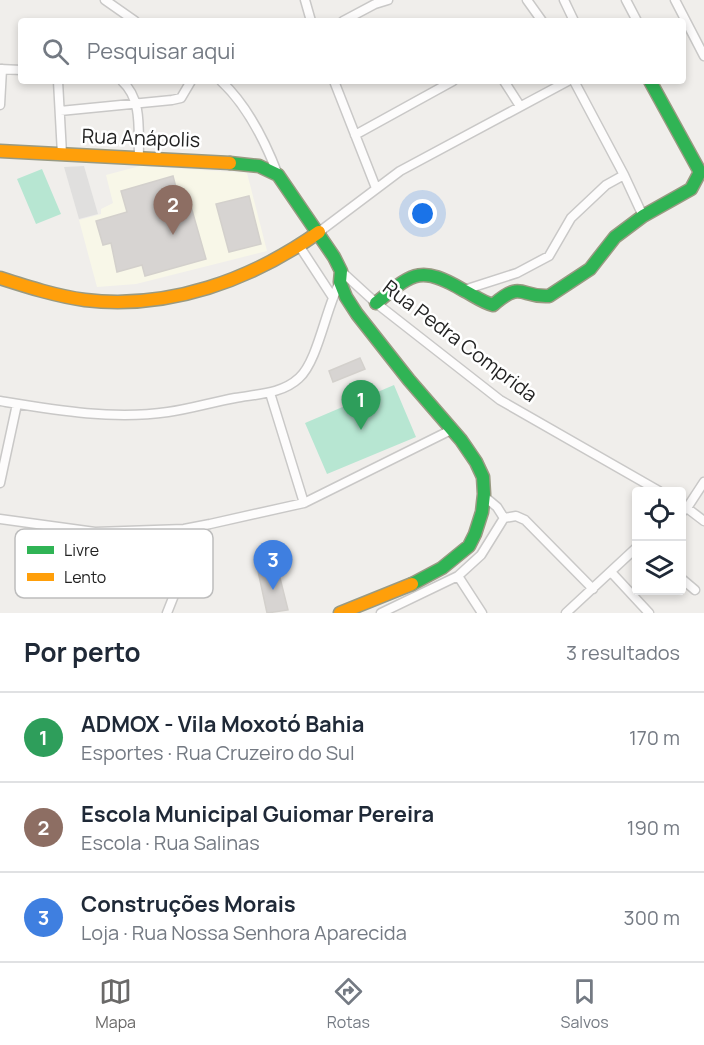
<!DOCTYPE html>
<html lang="pt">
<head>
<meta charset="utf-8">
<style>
	:root { --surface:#fff; --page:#f2f2f3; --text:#1f2937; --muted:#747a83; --line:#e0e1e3; --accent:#6a6968 }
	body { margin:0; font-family:Manrope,sans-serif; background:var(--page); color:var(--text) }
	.controls { position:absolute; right:18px; bottom:18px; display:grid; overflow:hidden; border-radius:6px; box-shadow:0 3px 9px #0003 }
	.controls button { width:54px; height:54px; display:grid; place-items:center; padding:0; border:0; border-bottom:2px solid var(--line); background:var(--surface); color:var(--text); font:30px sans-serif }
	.you { position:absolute; left:423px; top:214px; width:21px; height:21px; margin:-15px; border:4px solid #fff; border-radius:50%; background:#1a73e8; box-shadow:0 0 0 9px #1a73e833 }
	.badge { display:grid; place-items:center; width:39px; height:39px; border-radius:50%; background:var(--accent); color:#fff; font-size:20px; font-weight:700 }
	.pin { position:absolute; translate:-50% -50px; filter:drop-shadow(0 2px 3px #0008) }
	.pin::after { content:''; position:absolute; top:32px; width:21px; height:18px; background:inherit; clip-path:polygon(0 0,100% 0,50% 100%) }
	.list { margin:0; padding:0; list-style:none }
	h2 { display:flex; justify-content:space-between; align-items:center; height:78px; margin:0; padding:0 24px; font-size:26px }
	h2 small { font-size:20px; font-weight:400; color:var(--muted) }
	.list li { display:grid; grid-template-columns:39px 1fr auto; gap:18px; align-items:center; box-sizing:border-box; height:90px; padding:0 24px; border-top:2px solid var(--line) }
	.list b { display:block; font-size:22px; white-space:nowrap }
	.list p { margin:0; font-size:20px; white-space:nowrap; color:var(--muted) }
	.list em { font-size:20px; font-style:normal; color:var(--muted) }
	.icon { flex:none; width:33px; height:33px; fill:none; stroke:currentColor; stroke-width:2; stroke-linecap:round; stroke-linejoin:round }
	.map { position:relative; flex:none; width:704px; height:613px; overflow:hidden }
	.search { position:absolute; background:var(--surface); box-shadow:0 3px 9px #0003; left:18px; right:18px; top:18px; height:66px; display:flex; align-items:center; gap:15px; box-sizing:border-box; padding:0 21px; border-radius:6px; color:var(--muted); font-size:22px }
	.sheet { height:348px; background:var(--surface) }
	nav { display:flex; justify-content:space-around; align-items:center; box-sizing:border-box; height:84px; border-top:2px solid var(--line); background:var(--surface); font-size:16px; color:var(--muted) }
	nav a { display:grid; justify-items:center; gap:3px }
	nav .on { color:var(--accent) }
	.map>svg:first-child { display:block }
	.education { fill:#f8f7e8 }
	.pitch { fill:#b7e6d2 }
	.parking { fill:#e0dfde }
	.building { fill:#d7d4d2; stroke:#d3d0cc; stroke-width:1.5 }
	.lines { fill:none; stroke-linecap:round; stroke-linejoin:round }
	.street-casing { stroke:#c9c8c7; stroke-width:11 }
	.fast-casing { stroke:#999a82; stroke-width:15 }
	.slow-casing { stroke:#999a82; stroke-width:15 }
	.street { stroke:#fdfcfc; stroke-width:8 }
	.fast { stroke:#30b455; stroke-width:12 }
	.slow { stroke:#ff9f0a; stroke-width:12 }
	.labels { text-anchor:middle; stroke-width:5; stroke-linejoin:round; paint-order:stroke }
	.street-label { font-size:20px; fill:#222; stroke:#fff }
	.key { fill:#fff; stroke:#bdbdbd; stroke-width:1.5 }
	.key-label { font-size:16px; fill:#222 }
</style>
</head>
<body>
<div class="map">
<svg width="704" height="613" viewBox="0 0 704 613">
	<rect width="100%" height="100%" fill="#f0eeeb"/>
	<path class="education" d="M140,166l107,7 20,78 -131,33 -39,3 -18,-67 22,-6v-5l12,-6 -7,-28z"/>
	<path class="pitch" d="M42,169l19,45 -25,10 -19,-45z
		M394,385l22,52 -89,37 -22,-51z"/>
	<path class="parking" d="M84,166l14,48 -19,5 -15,-52z"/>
	<path class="building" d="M173,176l6,23 9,-3 18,63 -61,17 -3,-11 -25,7 -6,-29 -8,2 -7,-24 31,-9 -6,-21z
		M249,196l12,48 -32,8 -13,-48z
		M360,358l5,11 -32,13 -4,-11z
		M277,566l11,44 -21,3 -9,-42z"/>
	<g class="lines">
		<defs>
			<path id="street" d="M105,0l30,21
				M305,0l6,21
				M527,0l15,21
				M564,0l10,21
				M626,0l11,21
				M675,0l29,56
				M343,21l32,-17 13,-4
				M0,69l21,1
				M58,81l4,73
				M122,81c21,19 16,50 17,76
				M221,81c27,25 44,60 57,94
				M334,81l42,107
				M504,81l16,25
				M574,81l50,94 19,41
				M0,105l2,-36
				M60,111l112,-11 9,-2 10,-17
				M355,135l98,-54
				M319,232l81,-61 168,-90
				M300,247l32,49
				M341,271l35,32 124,97 159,91
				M464,290l53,-17 32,-17 22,-38 35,-33 18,-10
				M270,393l34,110
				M0,401c55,9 112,19 168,11 22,-3 45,-10 67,-14 22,-4 47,-4 64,-20 19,-17 27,-71 41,-96
				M0,483l17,-79
				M485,497l12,10 7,11
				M683,505l21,16
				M682,512l5,-4 17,-26
				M0,519l95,13 89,-3 26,-5 94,-21 149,-74
				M611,572l38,41
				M458,576l24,37
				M682,579l13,11
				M167,613l17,-43v-41
				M381,613l77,-37 23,-21 23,-37 12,-2 9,4 68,69
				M566,613l70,-65"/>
			<path id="fast" d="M230,163l29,3 19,9 56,82 7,14 -1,11 6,15 11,17 52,66 52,60 15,22 7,15 1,17 -2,18 -7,22 -6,12 -27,22 -30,16
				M376,303c36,-29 43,-39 87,-13 10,5 19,12 30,15 30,-26 27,-7 56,-9l41,-27 25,-32 28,-21 48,-27 9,-17 -50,-91"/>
			<path id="slow" d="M0,151l230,12
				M0,278c28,9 56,18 85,22 84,10 166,-20 234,-68
				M340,613l72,-29"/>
		</defs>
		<use href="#street" class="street-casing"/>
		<use href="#fast" class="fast-casing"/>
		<use href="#slow" class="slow-casing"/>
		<use href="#street" class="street"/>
		<use href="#fast" class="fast"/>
		<use href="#slow" class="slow"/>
	</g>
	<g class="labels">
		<g class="street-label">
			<text transform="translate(141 138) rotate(2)" y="7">Rua Anápolis</text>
			<text transform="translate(460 341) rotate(37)" y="7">Rua Pedra Comprida</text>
		</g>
	</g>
	<rect x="15" y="529" width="198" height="69" rx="9" class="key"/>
	<rect x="27" y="546" width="27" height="8" fill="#30b455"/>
	<rect x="27" y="573" width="27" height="8" fill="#ff9f0a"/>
	<g class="key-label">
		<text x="64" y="556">Livre</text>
		<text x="64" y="583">Lento</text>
	</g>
</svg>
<div class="controls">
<button><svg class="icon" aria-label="locate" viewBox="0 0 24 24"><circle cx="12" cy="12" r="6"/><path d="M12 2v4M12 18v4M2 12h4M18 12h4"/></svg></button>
<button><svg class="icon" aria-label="layers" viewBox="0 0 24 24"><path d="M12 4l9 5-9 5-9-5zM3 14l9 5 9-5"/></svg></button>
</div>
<div class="you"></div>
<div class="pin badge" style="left:361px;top:430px;background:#2e9e5b">1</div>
<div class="pin badge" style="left:173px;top:235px;background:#8d6e63">2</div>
<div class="pin badge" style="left:273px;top:590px;background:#3f7fe0">3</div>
<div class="search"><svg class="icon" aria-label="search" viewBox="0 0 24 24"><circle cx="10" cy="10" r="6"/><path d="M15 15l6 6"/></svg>Pesquisar aqui</div>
</div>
<section class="sheet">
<h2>Por perto<small>3 resultados</small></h2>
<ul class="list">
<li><span class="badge" style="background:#2e9e5b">1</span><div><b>ADMOX - Vila Moxotó Bahia</b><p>Esportes · Rua Cruzeiro do Sul</p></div><em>170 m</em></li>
<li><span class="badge" style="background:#8d6e63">2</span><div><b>Escola Municipal Guiomar Pereira</b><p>Escola · Rua Salinas</p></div><em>190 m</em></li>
<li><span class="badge" style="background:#3f7fe0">3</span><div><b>Construções Morais</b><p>Loja · Rua Nossa Senhora Aparecida</p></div><em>300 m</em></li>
</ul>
</section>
<nav>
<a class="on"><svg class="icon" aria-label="map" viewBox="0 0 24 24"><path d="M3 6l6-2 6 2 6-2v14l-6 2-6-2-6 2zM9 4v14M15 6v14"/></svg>Mapa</a>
<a><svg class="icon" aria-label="directions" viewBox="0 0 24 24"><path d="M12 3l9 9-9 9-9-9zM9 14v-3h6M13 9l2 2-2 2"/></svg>Rotas</a>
<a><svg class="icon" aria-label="saved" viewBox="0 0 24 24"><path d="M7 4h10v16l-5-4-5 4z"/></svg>Salvos</a>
</nav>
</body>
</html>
